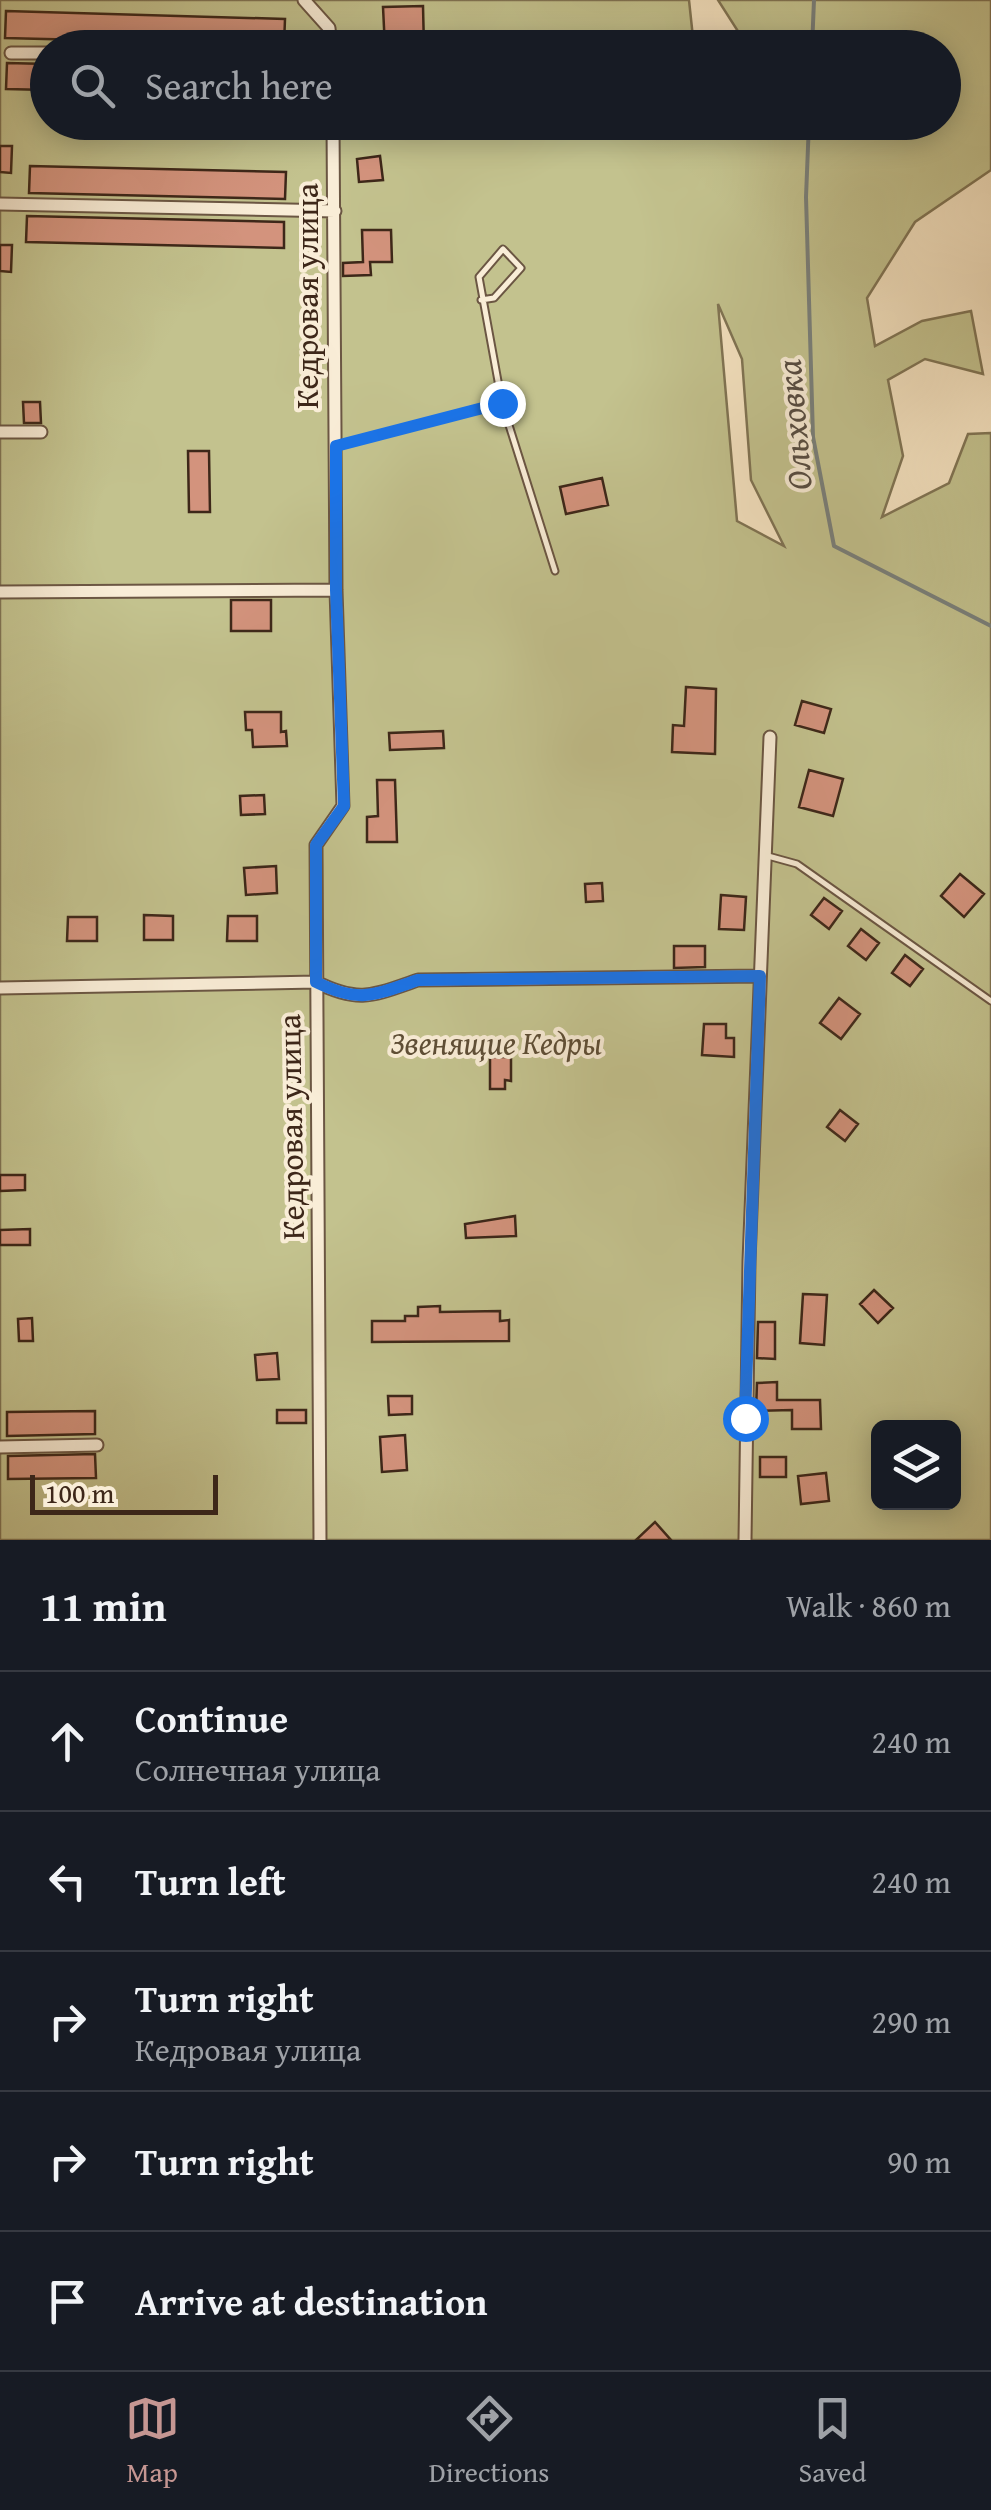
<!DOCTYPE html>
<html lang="en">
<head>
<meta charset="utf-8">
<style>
	:root { --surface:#171b24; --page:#20242c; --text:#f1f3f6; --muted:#9ea1a6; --line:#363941; --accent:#c59692 }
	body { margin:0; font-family:"Gentium Book Plus",serif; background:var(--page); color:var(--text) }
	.controls { position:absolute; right:30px; bottom:30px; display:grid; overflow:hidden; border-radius:15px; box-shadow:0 5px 25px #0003 }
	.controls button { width:90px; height:90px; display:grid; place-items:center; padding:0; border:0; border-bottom:2px solid var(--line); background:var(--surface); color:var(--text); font:50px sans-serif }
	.scale { position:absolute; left:30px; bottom:25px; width:188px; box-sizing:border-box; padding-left:10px; border:5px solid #3d2719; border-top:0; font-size:28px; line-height:35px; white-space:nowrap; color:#3d2719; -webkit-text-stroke:8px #f9edd7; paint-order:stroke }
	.stop { position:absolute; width:30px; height:30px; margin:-22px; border:8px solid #1a73e8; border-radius:50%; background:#fff }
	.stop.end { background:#1a73e8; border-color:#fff; box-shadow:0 2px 10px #0008 }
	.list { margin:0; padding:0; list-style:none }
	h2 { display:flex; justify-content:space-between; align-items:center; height:130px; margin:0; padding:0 40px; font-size:42px }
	h2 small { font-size:32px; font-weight:400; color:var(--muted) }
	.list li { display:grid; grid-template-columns:65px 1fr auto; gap:30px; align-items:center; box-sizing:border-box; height:140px; padding:0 40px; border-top:2px solid var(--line) }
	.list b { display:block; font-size:38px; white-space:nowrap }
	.list p { margin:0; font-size:32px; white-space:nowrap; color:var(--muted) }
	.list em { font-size:32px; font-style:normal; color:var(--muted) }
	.icon { flex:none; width:55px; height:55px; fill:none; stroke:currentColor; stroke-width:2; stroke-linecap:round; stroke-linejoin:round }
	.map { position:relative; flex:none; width:991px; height:1540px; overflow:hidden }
	.search { position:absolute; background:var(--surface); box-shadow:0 5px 25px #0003; left:30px; right:30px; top:30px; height:110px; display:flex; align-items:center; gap:25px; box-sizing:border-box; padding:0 35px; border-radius:55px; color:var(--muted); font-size:38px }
	.sheet { height:830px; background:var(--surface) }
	nav { display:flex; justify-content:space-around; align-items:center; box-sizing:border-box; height:140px; border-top:2px solid var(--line); background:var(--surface); font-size:28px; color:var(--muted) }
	nav a { display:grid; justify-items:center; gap:5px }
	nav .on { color:var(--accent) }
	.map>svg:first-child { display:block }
	.green { fill:#c3c28e; stroke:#807454; stroke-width:2.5; fill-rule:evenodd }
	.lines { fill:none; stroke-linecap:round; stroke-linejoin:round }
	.stream { stroke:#79807c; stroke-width:4 }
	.building { fill:#d3937d; stroke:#3d2719; stroke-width:2.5 }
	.service-casing { stroke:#6b5643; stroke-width:9 }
	.minor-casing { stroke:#6b5643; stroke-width:15 }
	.service { stroke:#f9edd7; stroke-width:5 }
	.minor { stroke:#f9edd7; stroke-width:11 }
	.route { stroke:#1a73e8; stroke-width:12 }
	.labels { text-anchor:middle; stroke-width:8; stroke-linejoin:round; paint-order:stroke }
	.street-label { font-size:32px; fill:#3d2719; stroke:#f9edd7 }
	.park-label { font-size:32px; font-style:italic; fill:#5e4e36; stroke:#f9edd7 }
	.water-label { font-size:35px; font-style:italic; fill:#564c42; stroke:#f9edd7 }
</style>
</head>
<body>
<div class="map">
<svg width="991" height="1540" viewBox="0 0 991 1540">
	<rect width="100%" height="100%" fill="#f6e4c2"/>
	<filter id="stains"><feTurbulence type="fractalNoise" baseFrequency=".002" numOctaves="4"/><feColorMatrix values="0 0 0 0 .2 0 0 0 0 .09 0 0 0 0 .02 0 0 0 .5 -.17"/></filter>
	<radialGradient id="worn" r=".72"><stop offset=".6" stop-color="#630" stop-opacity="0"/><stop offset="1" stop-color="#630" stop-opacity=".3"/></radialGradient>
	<path class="green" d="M0,0h689l5,47 -646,1v74h896v-74l-196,-1 -30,-47h273v170l-76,52 -48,76 8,48 47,-25 49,-10 12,63 -58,-15 -37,21 15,76 -21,61 67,-34 19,-49 23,-1v1107h-991zM718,304l24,55 9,121 33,66 -47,-25zM878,1428h76v74h-76z"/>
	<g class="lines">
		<path class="stream" d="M812,48l2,-48
			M809,122l-3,75 7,240 21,109 157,80"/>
	</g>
	<path class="building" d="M423,6l1,42h-39l-2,-41z
		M6,11l279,8 -1,26 -279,-7z
		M7,63l41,1v26l-42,-1z
		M0,146h12l-1,27 -11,-1z
		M380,156l3,24 -24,2 -2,-23z
		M30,166l256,6 -1,27 -256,-6z
		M27,216l257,6v26l-258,-6z
		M362,230h29l1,32h-22l1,13 -28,1v-13l20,-1z
		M0,245h12l-1,27 -11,-1z
		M23,402h17l1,21h-17z
		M188,451h21l1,61h-21z
		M602,478l6,27 -42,9 -6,-27z
		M231,600h40v31h-40z
		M686,687l30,2 -1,65 -43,-2 1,-27 11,1z
		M802,701l29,8 -7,24 -29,-8z
		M245,712h36v20l5,-1 1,15 -34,1 -1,-17h-6z
		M443,731l1,17 -54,2 -1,-17z
		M809,770l34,9 -10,37 -34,-9z
		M377,780h18l2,62h-30v-25l11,-1z
		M264,795l1,19 -24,1 -1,-19z
		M276,866l1,27 -31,2 -2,-27z
		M960,874l24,20 -20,23 -23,-21z
		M602,883l1,18 -17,1 -1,-18z
		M721,895l25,2 -2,33 -25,-1z
		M824,898l18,13 -13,18 -18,-14z
		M144,915l29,1v24h-29z
		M228,916h29v25h-30z
		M68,917h29v24h-30z
		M861,929l18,14 -13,17 -18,-14z
		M674,946h31v21l-31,1z
		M905,955l18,14 -13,17 -18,-13z
		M839,998l21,16 -19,25 -21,-16z
		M704,1024h22v14h8v19l-32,-2z
		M490,1057h21v24l-6,-1v9h-15z
		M840,1110l18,14 -13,17 -18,-14z
		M0,1175h25v15l-25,1z
		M515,1216l1,20 -50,2 -1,-14z
		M30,1229v16h-30v-15z
		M874,1290l19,18 -15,15 -18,-19z
		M803,1294l24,1 -3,50 -24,-2z
		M440,1306v6l60,-1v10l9,-1v21l-137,1v-21h33v-5h13v-9z
		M32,1318l1,23h-14l-1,-22z
		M758,1322h17v37l-18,-1z
		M277,1353l2,26 -22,1 -2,-25z
		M777,1382v18h43l1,29h-29v-19l-36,1 1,-28z
		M388,1396h24v18l-23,1z
		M277,1410h29v13h-29z
		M95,1411v23l-88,2v-24z
		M405,1435l2,35 -25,2 -2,-35z
		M95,1454l1,24 -88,1v-23z
		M760,1457h26v20h-26z
		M826,1473l3,28 -28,3 -3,-28z
		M655,1522l16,18h-35z"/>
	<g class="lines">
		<defs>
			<path id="service" d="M481,300l13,-2 27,-30 -18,-19 -24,28 23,126
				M336,446l166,-43 53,168
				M768,856l29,8 194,137"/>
			<path id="minor" d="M304,0l25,28 2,20
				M11,53h37
				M0,204l335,7
				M0,432h41
				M0,592l336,-2
				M0,988l316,-6c44,22 58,13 102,-2l342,-4
				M0,1447l97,-2
				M320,1540l-4,-695 27,-39 -7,-216 -3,-468
				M745,1540l4,-279 21,-524"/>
		</defs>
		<use href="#service" class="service-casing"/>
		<use href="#minor" class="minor-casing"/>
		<use href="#service" class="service"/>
		<use href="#minor" class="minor"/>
	</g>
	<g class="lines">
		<path class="route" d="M502,403l-166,43v144l8,216 -28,39v137c44,22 58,13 102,-2l342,-4 -15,442"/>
	</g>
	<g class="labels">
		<g class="street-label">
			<text transform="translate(307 296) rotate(-90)" y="11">Кедровая улица</text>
			<text transform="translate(291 1127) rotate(-91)" y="11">Кедровая улица</text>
		</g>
		<g class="park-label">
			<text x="496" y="1054">Звенящие Кедры</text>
		</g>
		<g class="water-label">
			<text transform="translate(794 425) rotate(-95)" y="12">Ольховка</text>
		</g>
	</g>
	<rect width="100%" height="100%" filter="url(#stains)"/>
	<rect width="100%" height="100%" fill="url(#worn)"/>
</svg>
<div class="controls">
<button><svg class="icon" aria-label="layers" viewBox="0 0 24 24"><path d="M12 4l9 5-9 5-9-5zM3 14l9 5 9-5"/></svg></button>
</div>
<div class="scale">100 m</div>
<div class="stop" style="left:745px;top:1418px"></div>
<div class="stop end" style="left:502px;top:403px"></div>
<div class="search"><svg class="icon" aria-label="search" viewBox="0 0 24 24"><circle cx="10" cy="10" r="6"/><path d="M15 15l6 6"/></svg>Search here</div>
</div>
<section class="sheet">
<h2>11 min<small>Walk · 860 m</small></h2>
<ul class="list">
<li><svg class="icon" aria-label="ahead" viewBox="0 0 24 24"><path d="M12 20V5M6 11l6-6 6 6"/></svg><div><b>Continue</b><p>Солнечная улица</p></div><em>240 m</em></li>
<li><svg class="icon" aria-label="left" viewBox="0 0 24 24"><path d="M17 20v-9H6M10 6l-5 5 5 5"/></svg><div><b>Turn left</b></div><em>240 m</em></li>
<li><svg class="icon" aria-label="right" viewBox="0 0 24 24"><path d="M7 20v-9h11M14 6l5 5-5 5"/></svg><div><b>Turn right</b><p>Кедровая улица</p></div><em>290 m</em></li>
<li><svg class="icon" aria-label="right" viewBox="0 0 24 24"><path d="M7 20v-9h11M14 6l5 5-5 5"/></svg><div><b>Turn right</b></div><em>90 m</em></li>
<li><svg class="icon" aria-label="arrive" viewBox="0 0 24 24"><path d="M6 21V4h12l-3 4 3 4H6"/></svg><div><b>Arrive at destination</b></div></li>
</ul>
</section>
<nav>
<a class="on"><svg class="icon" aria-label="map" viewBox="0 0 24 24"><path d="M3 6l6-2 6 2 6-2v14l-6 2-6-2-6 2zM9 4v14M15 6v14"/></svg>Map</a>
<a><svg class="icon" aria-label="directions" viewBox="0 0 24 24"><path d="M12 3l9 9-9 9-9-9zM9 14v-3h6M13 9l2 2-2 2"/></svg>Directions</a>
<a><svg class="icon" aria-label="saved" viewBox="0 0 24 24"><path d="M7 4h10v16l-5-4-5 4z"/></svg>Saved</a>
</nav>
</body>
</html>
